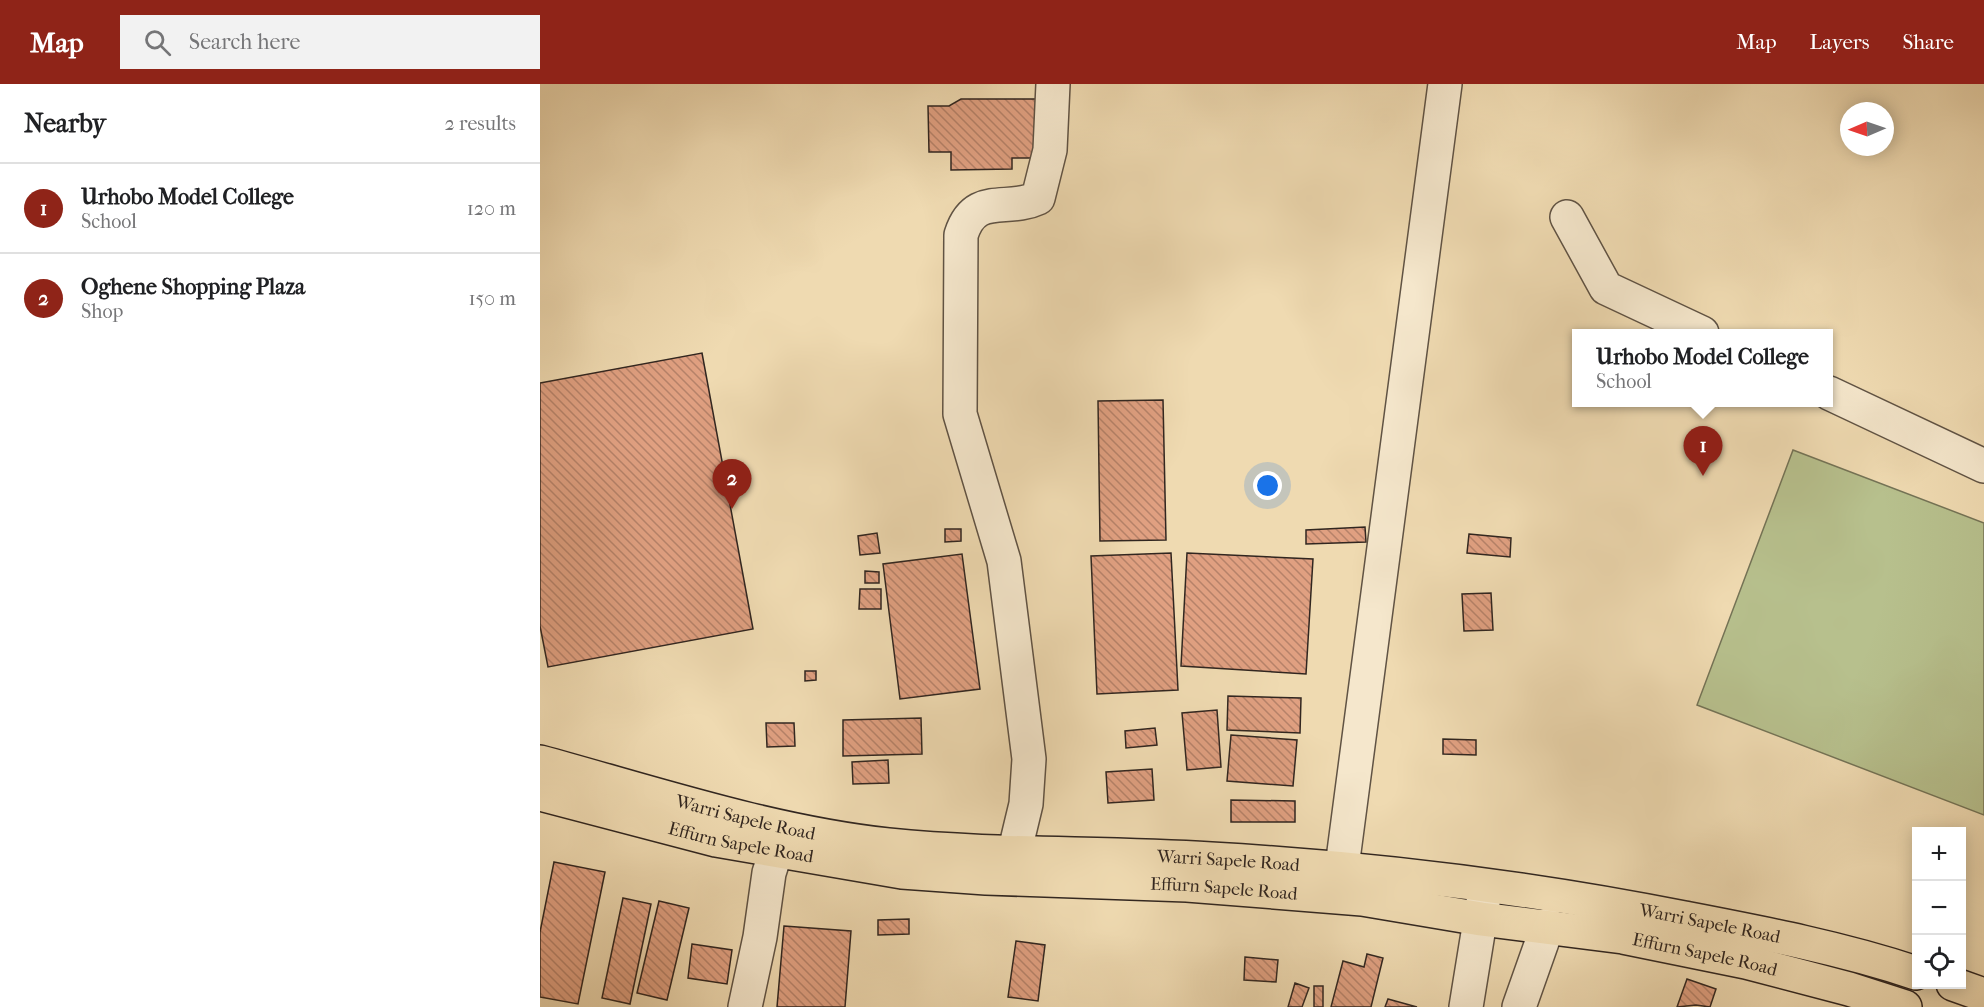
<!DOCTYPE html>
<html lang="en">
<head>
<meta charset="utf-8">
<style>
	:root { --surface:#fff; --page:#f2f2f2; --text:#202124; --muted:#757577; --line:#e0e0e0; --accent:#8f2418 }
	body { margin:0; font-family:"IM FELL French Canon",serif; background:var(--page); color:var(--text) }
	.controls { position:absolute; right:18px; bottom:18px; display:grid; overflow:hidden; border-radius:0px; box-shadow:0 3px 15px #0003 }
	.controls button { width:54px; height:54px; display:grid; place-items:center; padding:0; border:0; border-bottom:2px solid var(--line); background:var(--surface); color:var(--text); font:30px sans-serif }
	.compass { position:absolute; left:1300px; top:18px; width:54px; height:54px; border-radius:50%; background:var(--surface); box-shadow:0 3px 15px #0003; rotate:268deg }
	.you { position:absolute; left:728px; top:402px; width:21px; height:21px; margin:-15px; border:4px solid #fff; border-radius:50%; background:#1a73e8; box-shadow:0 0 0 9px #1a73e833 }
	.badge { display:grid; place-items:center; width:39px; height:39px; border-radius:50%; background:var(--accent); color:#fff; font-size:20px; font-weight:700 }
	.pin { position:absolute; translate:-50% -50px; filter:drop-shadow(0 2px 3px #0008) }
	.pin::after { content:''; position:absolute; top:32px; width:21px; height:18px; background:inherit; clip-path:polygon(0 0,100% 0,50% 100%) }
	.popup { position:absolute; left:1032px; top:245px; width:261px; height:78px; box-sizing:border-box; display:grid; place-content:center; border-radius:0px; background:var(--surface); filter:drop-shadow(0 2px 4px #0005); font-size:20px; white-space:nowrap; color:var(--muted) }
	.popup b { font-size:22px; color:var(--text) }
	.popup::after { content:''; position:absolute; left:50%; top:100%; margin-left:-12px; border:12px solid transparent; border-top-color:var(--surface) }
	.list { margin:0; padding:0; list-style:none }
	h2 { display:flex; justify-content:space-between; align-items:center; height:78px; margin:0; padding:0 24px; font-size:26px }
	h2 small { font-size:20px; font-weight:400; color:var(--muted) }
	.list li { display:grid; grid-template-columns:39px 1fr auto; gap:18px; align-items:center; box-sizing:border-box; height:90px; padding:0 24px; border-top:2px solid var(--line) }
	.list b { display:block; font-size:22px; white-space:nowrap }
	.list p { margin:0; font-size:20px; white-space:nowrap; color:var(--muted) }
	.list em { font-size:20px; font-style:normal; color:var(--muted) }
	.icon { flex:none; width:33px; height:33px; fill:none; stroke:currentColor; stroke-width:2; stroke-linecap:round; stroke-linejoin:round }
	.map { position:relative; flex:none; width:1444px; height:923px; overflow:hidden }
	header { display:flex; align-items:center; gap:36px; box-sizing:border-box; height:84px; padding:0 30px; background:var(--accent); color:#fff }
	header strong { font-size:28px }
	nav { display:flex; gap:33px; margin-inline-start:auto; font-size:21px }
	.search { width:420px; height:54px; background:var(--page); display:flex; align-items:center; gap:15px; box-sizing:border-box; padding:0 21px; border-radius:0px; color:var(--muted); font-size:22px }
	main { display:flex }
	aside { flex:1; background:var(--surface) }
	.map>svg:first-child { display:block }
	.garden { fill:#b7c08d; stroke:#747356; stroke-width:1.5 }
	.building { fill:url(#building-back-hatch); stroke:#312620; stroke-width:1.5 }
	.lines { fill:none; stroke-linecap:round; stroke-linejoin:round }
	.minor-casing { stroke:#605344; stroke-width:36 }
	.highway-casing { stroke:#312620; stroke-width:36 }
	.minor { stroke:#f5e7cc; stroke-width:33 }
	.highway { stroke:#efdab1; stroke-width:33 }
	.labels { text-anchor:middle; stroke-width:6; stroke-linejoin:round; paint-order:stroke }
	.street-label { font-size:18px; fill:#312620; stroke:#f5e7cc }
</style>
</head>
<body>
<header>
<strong>Map</strong>
<div class="search"><svg class="icon" aria-label="search" viewBox="0 0 24 24"><circle cx="10" cy="10" r="6"/><path d="M15 15l6 6"/></svg>Search here</div>
<nav><a>Map</a><a>Layers</a><a>Share</a></nav>
</header>
<main>
<aside>
<h2>Nearby<small>2 results</small></h2>
<ul class="list">
<li><span class="badge">1</span><div><b>Urhobo Model College</b><p>School</p></div><em>120 m</em></li>
<li><span class="badge">2</span><div><b>Oghene Shopping Plaza</b><p>Shop</p></div><em>150 m</em></li>
</ul>
</aside>
<div class="map">
<svg width="1444" height="923" viewBox="0 0 1444 923">
	<defs>
		<pattern id="building-back-hatch" width="6" height="6" patternUnits="userSpaceOnUse" patternTransform="scale(1.5)"><rect width="6" height="6" fill="#e0a081"/><path d="M-1 5l2 2M0 0l6 6M5-1l2 2" fill="none" stroke="#b68269"/></pattern>
	</defs>
	<rect width="100%" height="100%" fill="#efdab1"/>
	<filter id="stains"><feTurbulence type="fractalNoise" baseFrequency=".00333" numOctaves="4"/><feColorMatrix values="0 0 0 0 .2 0 0 0 0 .09 0 0 0 0 .02 0 0 0 .5 -.17"/></filter>
	<radialGradient id="worn" r=".72"><stop offset=".6" stop-color="#630" stop-opacity="0"/><stop offset="1" stop-color="#630" stop-opacity=".3"/></radialGradient>
	<path class="garden" d="M1253,366l191,73v292l-287,-110z"/>
	<path class="building" d="M421,15h76l1,59h-26v11l-61,1v-18h-22l-1,-46h21z
		M162,269l51,276 -205,38 -8,-41v-243z
		M623,316l3,140 -66,1 -2,-140z
		M825,443l1,15 -60,2v-14z
		M405,445h16v12l-16,1z
		M337,449l3,20 -20,2 -2,-19z
		M929,450l42,4 -1,19 -43,-4z
		M631,469l7,137 -81,4 -6,-138z
		M647,469l126,6 -7,115 -125,-8z
		M422,470l18,135 -80,10 -17,-135z
		M325,487l14,1v11h-14z
		M320,505h21v20h-22z
		M951,509l2,37 -29,1 -2,-37z
		M265,587h11v9l-11,1z
		M688,612l73,2 -1,35 -73,-3z
		M677,626l4,57 -34,3 -5,-57z
		M381,634l1,36 -79,2v-36z
		M226,639h28l1,23 -28,1z
		M615,644l2,17 -31,3 -1,-17z
		M691,651l66,5 -4,46 -66,-5z
		M903,655l33,1v15l-33,-1z
		M348,676l1,23 -36,1 -1,-22z
		M612,685l2,31 -46,3 -2,-31z
		M691,716l64,1v21h-64z
		M14,778l51,10 -27,132 -38,-7v-65z
		M83,814l28,6 -21,100 -28,-6z
		M119,817l30,7 -22,92 -30,-7z
		M369,835v15l-31,1v-15z
		M244,842l67,5 -6,76h-68z
		M476,857l29,4 -7,56 -30,-4z
		M152,860l40,6 -5,34 -39,-6z
		M827,870l16,4 -12,49h-40l12,-46 21,6z
		M705,873l33,3 -2,22 -32,-2z
		M1147,895l29,10 -6,18 -14,-2 -19,2z
		M755,899l14,5 -7,19h-14z
		M774,902h9v21h-9z
		M848,915l29,8h-32z"/>
	<g class="lines">
		<defs>
			<path id="minor" d="M1027,133l39,71 96,45
				M1289,309l155,73
				M474,770l12,-50 3,-45 -25,-198 -44,-147 1,-179c14,-44 45,-22 77,-37l12,-48 3,-66
				M802,783l103,-783
				M205,923l15,-70 9,-64 7,-22
				M926,923l19,-117
				M979,923l29,-82"/>
			<g id="highway">
				<path id="s1" d="M0,678c114,31 230,70 348,83 108,11 215,7 323,14 159,9 317,28 473,59 78,15 157,30 232,55"/>
				<path id="s2" d="M0,710l176,46 186,32 84,6 201,7 175,14 119,20 142,18 123,25 103,27 56,18"/>
				<path d="M1413,900l31,11"/>
			</g>
		</defs>
		<use href="#minor" class="minor-casing"/>
		<use href="#highway" class="highway-casing"/>
		<use href="#minor" class="minor"/>
		<use href="#highway" class="highway"/>
	</g>
	<g class="labels">
		<g class="street-label">
			<text dy="6" stroke="none"><textPath href="#s1" startOffset="213">Warri Sapele Road</textPath></text>
			<text dy="6" stroke="none"><textPath href="#s2" startOffset="207">Effurn Sapele Road</textPath></text>
			<text dy="6" stroke="none"><textPath href="#s1" startOffset="699">Warri Sapele Road</textPath></text>
			<text dy="6" stroke="none"><textPath href="#s2" startOffset="693">Effurn Sapele Road</textPath></text>
			<text dy="6" stroke="none"><textPath href="#s1" startOffset="1185">Warri Sapele Road</textPath></text>
			<text dy="6" stroke="none"><textPath href="#s2" startOffset="1179">Effurn Sapele Road</textPath></text>
		</g>
	</g>
	<rect width="100%" height="100%" filter="url(#stains)"/>
	<rect width="100%" height="100%" fill="url(#worn)"/>
</svg>
<div class="controls">
<button>+</button>
<button>−</button>
<button><svg class="icon" aria-label="locate" viewBox="0 0 24 24"><circle cx="12" cy="12" r="6"/><path d="M12 2v4M12 18v4M2 12h4M18 12h4"/></svg></button>
</div>
<svg class="compass" viewBox="-18 -18 36 36"><path d="M0-13l5 13h-10z" fill="#e53935"/><path d="M0 13l5-13h-10z" fill="#757577"/></svg>
<div class="you"></div>
<div class="pin badge" style="left:1163px;top:392px">1</div>
<div class="popup"><b>Urhobo Model College</b>School</div>
<div class="pin badge" style="left:192px;top:425px">2</div>
</div>
</main>
</body>
</html>
